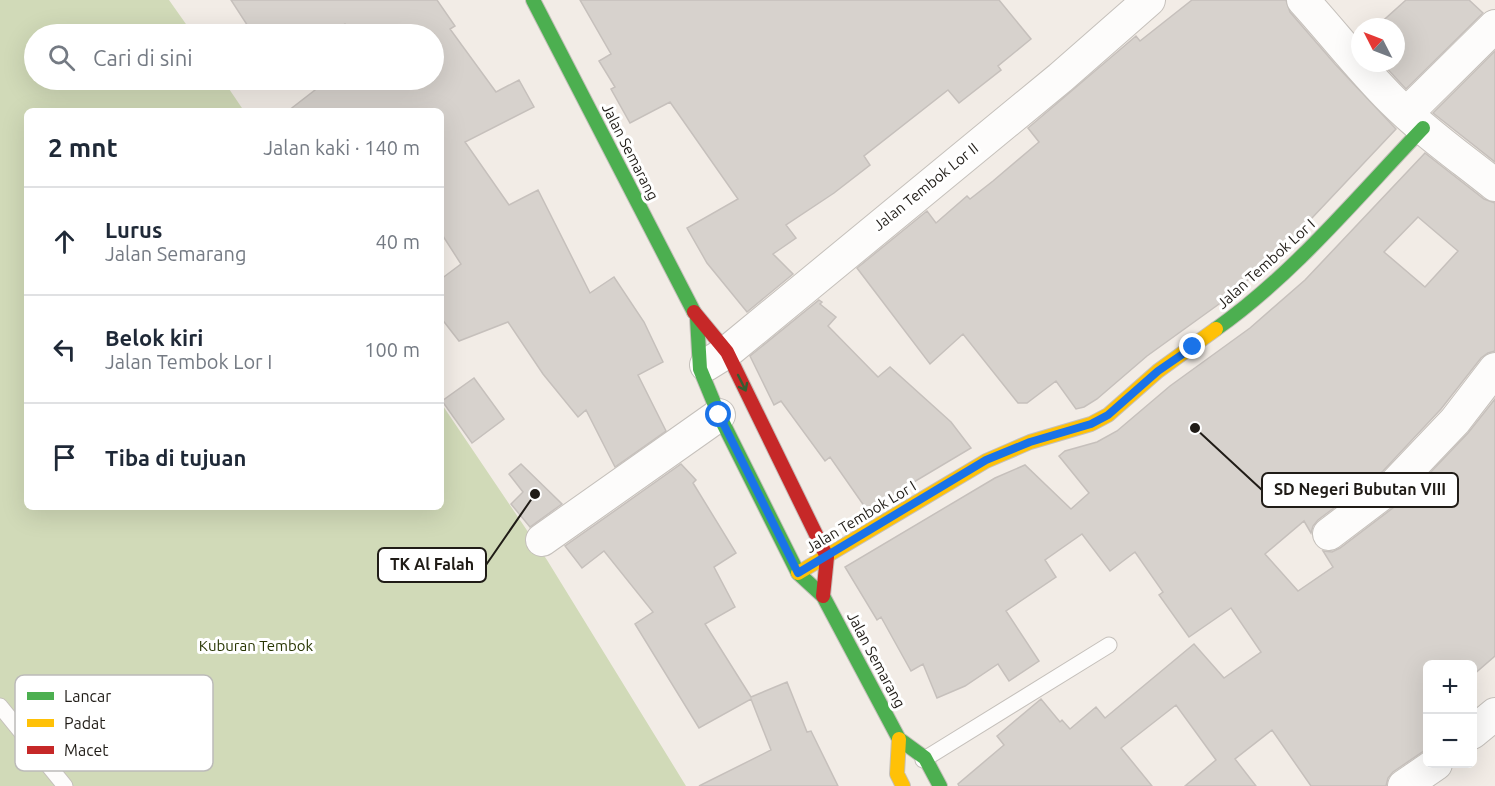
<!DOCTYPE html>
<html lang="id">
<head>
<meta charset="utf-8">
<style>
	:root { --surface:#fff; --page:#f6f6f7; --text:#1f2937; --muted:#747a83; --line:#e0e1e3 }
	body { margin:0; font-family:Ubuntu,sans-serif; background:var(--page); color:var(--text) }
	.controls { position:absolute; right:18px; bottom:18px; display:grid; overflow:hidden; border-radius:9px; box-shadow:0 6px 24px #0002 }
	.controls button { width:54px; height:54px; display:grid; place-items:center; padding:0; border:0; border-bottom:2px solid var(--line); background:var(--surface); color:var(--text); font:30px sans-serif }
	.compass { position:absolute; left:1351px; top:18px; width:54px; height:54px; border-radius:50%; background:var(--surface); box-shadow:0 6px 24px #0002; rotate:312deg }
	.stop { position:absolute; width:18px; height:18px; margin:-14px; border:4px solid #1a73e8; border-radius:50%; background:#fff }
	.stop.end { background:#1a73e8; border-color:#fff; box-shadow:0 2px 6px #0008 }
	.list { margin:0; padding:0; list-style:none }
	h2 { display:flex; justify-content:space-between; align-items:center; height:78px; margin:0; padding:0 24px; font-size:26px }
	h2 small { font-size:20px; font-weight:400; color:var(--muted) }
	.list li { display:grid; grid-template-columns:39px 1fr auto; gap:18px; align-items:center; box-sizing:border-box; height:108px; padding:0 24px; border-top:2px solid var(--line) }
	.list b { display:block; font-size:22px; white-space:nowrap }
	.list p { margin:0; font-size:20px; white-space:nowrap; color:var(--muted) }
	.list em { font-size:20px; font-style:normal; color:var(--muted) }
	.icon { flex:none; width:33px; height:33px; fill:none; stroke:currentColor; stroke-width:2; stroke-linecap:round; stroke-linejoin:round }
	.map { position:relative; flex:none; width:1495px; height:786px; overflow:hidden }
	.search { position:absolute; background:var(--surface); box-shadow:0 6px 24px #0002; left:24px; top:24px; width:420px; height:66px; display:flex; align-items:center; gap:15px; box-sizing:border-box; padding:0 21px; border-radius:33px; color:var(--muted); font-size:22px }
	.panel { position:absolute; background:var(--surface); box-shadow:0 6px 24px #0002; left:24px; top:108px; width:420px; height:402px; border-radius:9px }
	.map>svg:first-child { display:block }
	.green { fill:#d1dab8 }
	.building { fill:#d7d2cd; stroke:#c6c0bc; stroke-width:1.5; fill-rule:evenodd }
	.lines { fill:none; stroke-linecap:round; stroke-linejoin:round }
	.lane-casing { stroke:#c5c0bb; stroke-width:17 }
	.street-casing { stroke:#c5c0bb; stroke-width:34 }
	.fast-casing { stroke:#c5c0bb; stroke-width:16 }
	.slow-casing { stroke:#c5c0bb; stroke-width:16 }
	.jam-casing { stroke:#c5c0bb; stroke-width:16 }
	.lane { stroke:#fdfcfb; stroke-width:15 }
	.street { stroke:#fdfcfb; stroke-width:32 }
	.fast { stroke:#4caf50; stroke-width:14 }
	.slow { stroke:#ffc107; stroke-width:14 }
	.jam { stroke:#c62828; stroke-width:14 }
	.oneway { stroke:#345e31 }
	.route { stroke:#1a73e8; stroke-width:8 }
	.labels { text-anchor:middle; stroke-width:6; stroke-linejoin:round; paint-order:stroke }
	.street-label { font-size:15px; fill:#201c17; stroke:#fff }
	.park-label { font-size:15px; fill:#273502; stroke:#fff }
	.key { fill:#fff; stroke:#bcbbb9; stroke-width:1.5 }
	.key-label { font-size:16px; fill:#201c17 }
	.leader { fill:none; stroke:#201c17; stroke-width:2 }
	.callout-dot { fill:#201c17; stroke:#fff; stroke-width:2 }
	.callout { fill:#fff; stroke:#201c17; stroke-width:2 }
	.callout-label { font-size:16px; text-anchor:middle; font-weight:bold; fill:#201c17 }
</style>
</head>
<body>
<div class="map">
<svg width="1495" height="786" viewBox="0 0 1495 786">
	<rect width="100%" height="100%" fill="#f2ece6"/>
	<path class="green" d="M0,0h169l24,34h-159v46h189l21,31h-217v396h414v-104l106,157 139,226h-686z"/>
	<path class="building" d="M231,0h206l18,26 -5,3 46,63 23,-12 15,27 -69,35 44,63 29,-15 52,103 24,-16 30,45 19,40 -25,13 28,56 -51,36 -29,-57 -8,7 -35,-43 -35,-52 -49,19 -18,-23v-39l20,-15 -20,-31v-122h-153l40,-31h106v-46h-82l-7,-10 -16,10h-76z
		M580,0h419l32,39 -33,27 3,4 -42,33 -11,-13 -84,66 6,9 -36,28 -48,32 10,13 -23,16 20,20 -46,38 -40,-49 -20,-35 51,-29 -68,-97 -40,21 -19,-34 4,-2 -16,-26 12,-7z
		M1192,0h94l4,12 45,52 61,65 -118,125 -52,45 -79,57 -50,43 -13,8 -8,2 -20,-28 -29,22h-9l-55,-69 -33,30 -73,-96 70,-57 9,12 31,-27 3,3 23,-18 46,-39 -11,-14 108,-92 4,5z
		M1406,0h63l14,13 -77,76 -24,-26h14v-36h-20z
		M1495,51v111l-62,-49z
		M1425,153l59,46 11,4v148l-7,2 -7,5 -40,51 -58,62 -65,49 -5,6 -2,7 -7,-12 -39,33 33,37 35,-24 -10,-16 9,1 8,-4 66,-50 62,-65 27,-34v257l-22,19v-11h-45v84l-35,24 -5,6 -2,8h-75l-39,-56 -37,29 21,27h-71l31,-26 -40,-55 -55,43 31,38h-193l-1,-2 46,-39 -7,-9 44,-37 19,23 2,-2 8,9 26,-22 9,11 89,-74 30,34 37,-26 -30,-44 -42,29 -30,-42 4,-3 -28,-40 -25,19 -28,-37 -37,26 11,17 -50,34 33,50 -30,20 -11,-17 -33,22 -28,12 -14,-34 -12,7 -30,-54 -4,3 -32,-53 150,-89 30,-13 46,44 18,-16 -30,-37 6,-5 32,-9 20,-11 53,-45 80,-58 55,-48zM1418,217l40,34 -33,36 -41,-35z
		M819,300l3,2 -2,2 16,13 -8,9 50,51 12,-10 61,55 20,26 -104,62 -37,-53 -5,4 -44,-60 -7,4 -24,-49z
		M474,378l30,41 -32,24 -30,-42z
		M521,464l41,40 -32,23 -19,-23 12,-12 -14,-18z
		M681,464l15,16 -3,3 43,70 -22,14 21,40 -30,17 46,73 36,-15 20,50 4,-1 27,55h-139l72,-36 -20,-51 -52,29 -64,-104 18,-12 -49,-61 -22,17 -17,-22z"/>
	<g class="lines">
		<defs>
			<path id="lane" d="M0,706l65,80
				M923,760l186,-115"/>
			<path id="street" d="M1303,0c30,33 57,68 89,100 31,31 68,57 103,85
				M1407,113l88,-87
				M706,365l21,-13 333,-274 89,-78
				M1329,534l66,-50 60,-63 40,-52
				M542,540l177,-125
				M1472,733l23,-19
				M1404,786l32,-22"/>
			<path id="fast" d="M533,0l161,312
				M697,318l3,51 19,46 79,158 25,23 76,143 26,19 15,28
				M1216,329c78,-55 141,-132 207,-201"/>
			<path id="slow" d="M798,573l188,-112 44,-19 61,-18 17,-9 50,-44 58,-42
				M899,739l-2,35 6,12"/>
			<path id="jam" d="M694,312l33,40 100,205 -4,39"/>
		</defs>
		<use href="#lane" class="lane-casing"/>
		<use href="#street" class="street-casing"/>
		<use href="#fast" class="fast-casing"/>
		<use href="#slow" class="slow-casing"/>
		<use href="#jam" class="jam-casing"/>
		<use href="#lane" class="lane"/>
		<use href="#street" class="street"/>
		<use href="#fast" class="fast"/>
		<use href="#slow" class="slow"/>
		<use href="#jam" class="jam"/>
	</g>
	<defs><path id="oneway-shaft" d="M-6 0H5M1.5-3L5.5 0L1.5 3" fill="none" stroke-width="1.6" stroke-linecap="round" stroke-linejoin="round" transform="scale(1.5)"/></defs>
	<use class="oneway" href="#oneway-shaft" transform="translate(742 383) rotate(64)"/>
	<g class="lines">
		<path class="route" d="M719,415l79,158 188,-113 44,-18 61,-18 17,-9 50,-44 35,-24"/>
	</g>
	<g class="labels">
		<g class="street-label">
			<text transform="translate(630 152) rotate(63)" y="5">Jalan Semarang</text>
			<text transform="translate(926 187) rotate(-39)" y="5">Jalan Tembok Lor II</text>
			<text transform="translate(1266 264) rotate(-42)" y="5">Jalan Tembok Lor I</text>
			<text transform="translate(861 517) rotate(-31)" y="5">Jalan Tembok Lor I</text>
			<text transform="translate(876 660) rotate(62)" y="5">Jalan Semarang</text>
		</g>
		<g class="park-label">
			<text x="256" y="651">Kuburan Tembok</text>
		</g>
	</g>
	<rect x="15" y="675" width="198" height="96" rx="9" class="key"/>
	<rect x="27" y="692" width="27" height="8" fill="#4caf50"/>
	<rect x="27" y="719" width="27" height="8" fill="#ffc107"/>
	<rect x="27" y="746" width="27" height="8" fill="#c62828"/>
	<g class="key-label">
		<text x="64" y="702">Lancar</text>
		<text x="64" y="729">Padat</text>
		<text x="64" y="756">Macet</text>
	</g>
	<path class="leader" d="M1195 428L1262 490M535 494L486 565"/>
	<g class="callout-dot">
		<circle cx="1195" cy="428" r="6"/>
		<circle cx="535" cy="494" r="6"/>
	</g>
	<g class="callout">
		<rect x="1262" y="473" width="196" height="34" rx="6"/>
		<rect x="378" y="548" width="108" height="34" rx="6"/>
	</g>
	<g class="callout-label">
		<text x="1360" y="495">SD Negeri Bubutan VIII</text>
		<text x="432" y="570">TK Al Falah</text>
	</g>
</svg>
<div class="controls">
<button>+</button>
<button>−</button>
</div>
<svg class="compass" viewBox="-18 -18 36 36"><path d="M0-13l5 13h-10z" fill="#e53935"/><path d="M0 13l5-13h-10z" fill="#747a83"/></svg>
<div class="stop" style="left:719px;top:415px"></div>
<div class="stop end" style="left:1193px;top:347px"></div>
<div class="search"><svg class="icon" aria-label="search" viewBox="0 0 24 24"><circle cx="10" cy="10" r="6"/><path d="M15 15l6 6"/></svg>Cari di sini</div>
<section class="panel">
<h2>2 mnt<small>Jalan kaki · 140 m</small></h2>
<ul class="list">
<li><svg class="icon" aria-label="ahead" viewBox="0 0 24 24"><path d="M12 20V5M6 11l6-6 6 6"/></svg><div><b>Lurus</b><p>Jalan Semarang</p></div><em>40 m</em></li>
<li><svg class="icon" aria-label="left" viewBox="0 0 24 24"><path d="M17 20v-9H6M10 6l-5 5 5 5"/></svg><div><b>Belok kiri</b><p>Jalan Tembok Lor I</p></div><em>100 m</em></li>
<li><svg class="icon" aria-label="arrive" viewBox="0 0 24 24"><path d="M6 21V4h12l-3 4 3 4H6"/></svg><div><b>Tiba di tujuan</b></div></li>
</ul>
</section>
</div>
</body>
</html>
